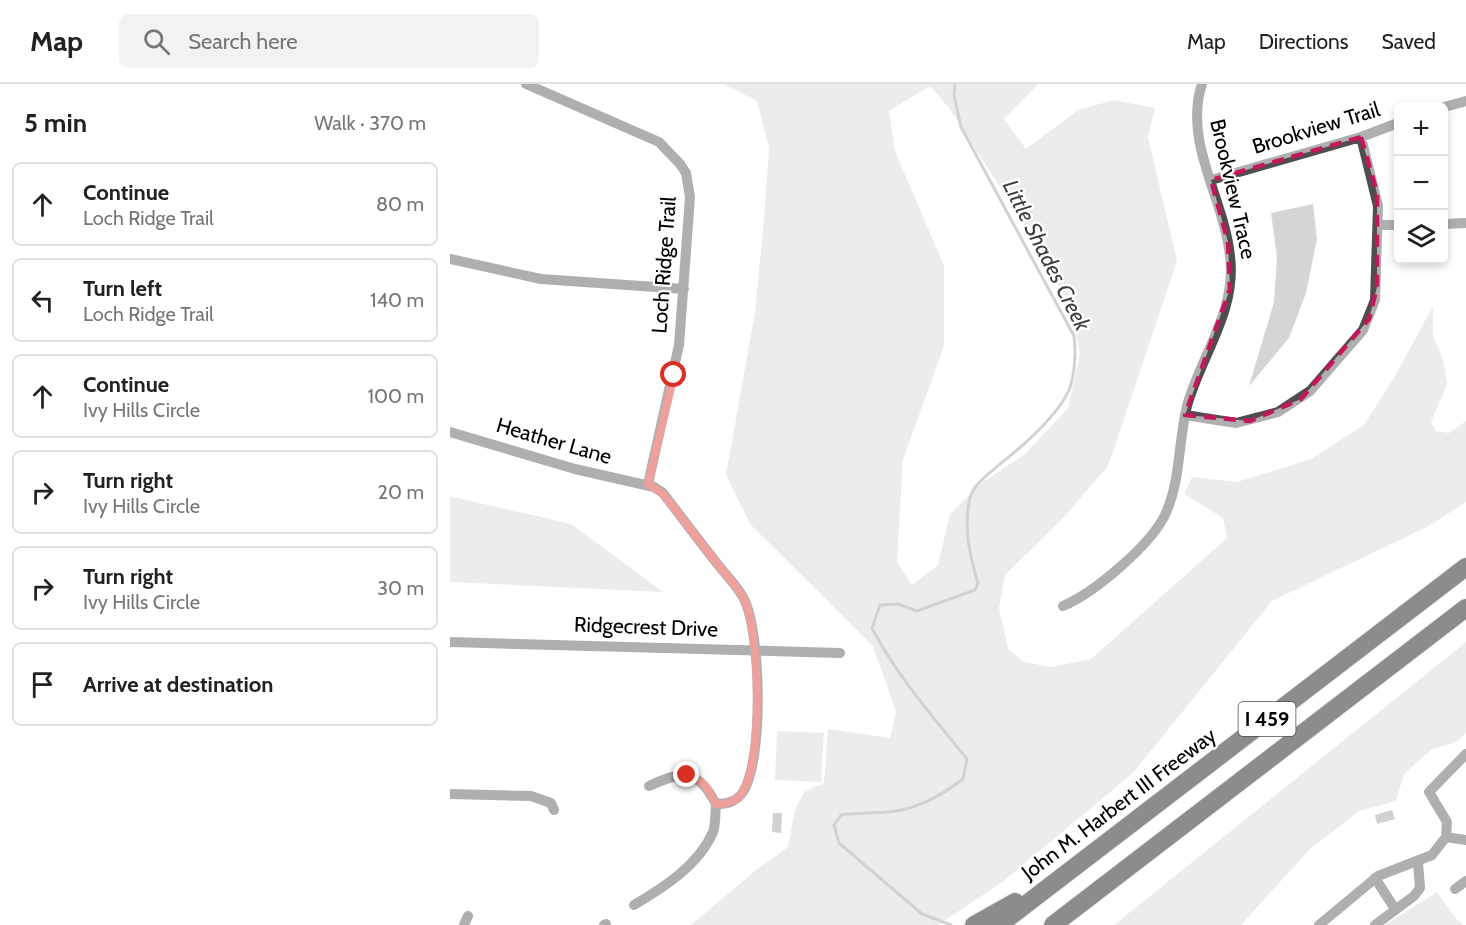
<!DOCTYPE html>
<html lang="en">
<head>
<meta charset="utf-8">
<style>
	:root { --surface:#fff; --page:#f2f2f2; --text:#222; --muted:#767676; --line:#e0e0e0 }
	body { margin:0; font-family:Cabin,sans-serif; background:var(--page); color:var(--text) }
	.controls { position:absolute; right:18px; top:18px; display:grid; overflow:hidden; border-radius:9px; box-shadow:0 3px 9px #0003 }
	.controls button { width:54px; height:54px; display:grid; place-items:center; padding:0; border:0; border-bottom:2px solid var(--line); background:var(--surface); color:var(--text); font:30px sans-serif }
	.stop { position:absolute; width:18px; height:18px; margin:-14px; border:4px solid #d93025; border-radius:50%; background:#fff }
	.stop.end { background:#d93025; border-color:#fff; box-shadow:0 2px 6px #0008 }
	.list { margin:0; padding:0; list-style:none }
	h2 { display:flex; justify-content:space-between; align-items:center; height:78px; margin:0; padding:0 24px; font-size:26px }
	h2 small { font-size:20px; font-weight:400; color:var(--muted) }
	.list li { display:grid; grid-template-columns:39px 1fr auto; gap:18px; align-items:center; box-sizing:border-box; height:84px; margin:0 12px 12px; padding:0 12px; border:2px solid var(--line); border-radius:9px }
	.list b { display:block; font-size:22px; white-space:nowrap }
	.list p { margin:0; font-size:20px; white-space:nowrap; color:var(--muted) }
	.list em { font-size:20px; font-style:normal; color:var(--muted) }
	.icon { flex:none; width:33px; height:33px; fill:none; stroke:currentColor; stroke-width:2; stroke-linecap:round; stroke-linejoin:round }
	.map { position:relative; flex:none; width:1016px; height:841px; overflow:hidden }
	header { display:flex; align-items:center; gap:36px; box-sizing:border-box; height:84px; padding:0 30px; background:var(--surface); border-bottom:2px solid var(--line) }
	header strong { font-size:28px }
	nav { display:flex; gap:33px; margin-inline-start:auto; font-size:21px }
	.search { width:420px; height:54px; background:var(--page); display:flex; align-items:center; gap:15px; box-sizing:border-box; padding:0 21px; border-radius:9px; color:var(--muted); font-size:22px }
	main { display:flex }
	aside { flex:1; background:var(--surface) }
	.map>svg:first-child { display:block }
	.green { fill:#d5d5d5; fill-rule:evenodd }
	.water { fill:#9c9c9c }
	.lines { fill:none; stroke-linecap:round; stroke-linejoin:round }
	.stream { stroke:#9c9c9c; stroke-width:3 }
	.motorway-casing { stroke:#dbdbdb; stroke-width:20 }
	.minor { stroke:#4e4e4e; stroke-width:10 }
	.motorway { stroke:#000; stroke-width:18 }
	.route { stroke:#d93025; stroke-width:8 }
	.marked { fill:none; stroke:#c2185b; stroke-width:4.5; stroke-dasharray:12 8; stroke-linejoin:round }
	.labels { text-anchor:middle; stroke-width:4.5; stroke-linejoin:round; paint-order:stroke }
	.shield { fill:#fff; stroke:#4c4c4c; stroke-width:1.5 }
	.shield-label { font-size:20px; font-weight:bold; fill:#000 }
	.street-label { font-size:21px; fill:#000; stroke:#fff }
	.water-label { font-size:22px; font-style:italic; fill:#3d3d3d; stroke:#fff }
</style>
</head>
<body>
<header>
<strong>Map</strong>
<div class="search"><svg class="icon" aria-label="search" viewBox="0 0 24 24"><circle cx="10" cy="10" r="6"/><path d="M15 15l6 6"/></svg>Search here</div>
<nav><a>Map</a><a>Directions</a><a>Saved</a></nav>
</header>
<main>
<aside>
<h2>5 min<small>Walk · 370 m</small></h2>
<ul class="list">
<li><svg class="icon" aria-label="ahead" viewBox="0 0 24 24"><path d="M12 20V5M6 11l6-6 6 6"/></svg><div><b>Continue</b><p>Loch Ridge Trail</p></div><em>80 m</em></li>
<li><svg class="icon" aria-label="left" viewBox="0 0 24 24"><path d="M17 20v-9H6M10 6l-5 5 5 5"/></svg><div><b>Turn left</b><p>Loch Ridge Trail</p></div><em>140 m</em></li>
<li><svg class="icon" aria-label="ahead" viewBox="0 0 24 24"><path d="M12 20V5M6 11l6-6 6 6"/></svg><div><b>Continue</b><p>Ivy Hills Circle</p></div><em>100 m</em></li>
<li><svg class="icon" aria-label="right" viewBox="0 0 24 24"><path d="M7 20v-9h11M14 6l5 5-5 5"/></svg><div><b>Turn right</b><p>Ivy Hills Circle</p></div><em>20 m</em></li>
<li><svg class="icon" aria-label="right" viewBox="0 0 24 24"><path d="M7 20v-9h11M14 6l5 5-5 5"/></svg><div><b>Turn right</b><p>Ivy Hills Circle</p></div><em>30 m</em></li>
<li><svg class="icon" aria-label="arrive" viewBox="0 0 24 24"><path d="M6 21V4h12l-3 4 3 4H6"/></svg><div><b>Arrive at destination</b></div></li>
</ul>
</aside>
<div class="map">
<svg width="1016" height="841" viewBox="0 0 1016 841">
	<rect width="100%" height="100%" fill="#fff"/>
	<path class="green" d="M273,0h315l-34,35 22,30 52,-39 36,-10 41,8 -7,29 29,124 -69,205 -43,50 -60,59 -6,33 9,41 16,13 27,5 40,-8 136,-121 -4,-20 -39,-24 8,-17 45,5 74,-23 53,-34 31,-49 38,-70v30l10,23 4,25 -16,38 5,9 13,2 17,-12v81l-37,24 -157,75 -139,172 -132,110 -63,42h-247l65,-55 32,-23 7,-37 9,-18 20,-9 4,-54 62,9 6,-26 -23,-66 -123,-122 -24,-49 29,-163 9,-93 5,-71 -12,-47zM480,2l19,22 77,119 46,83 8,44 -12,54 -43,46 -42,28 -33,32 -12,51 -26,20 -15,-23 6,-102 41,-114v-80l-49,-115 -6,-40z
		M863,120l4,35 -11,54 -17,45 -40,48 25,-84 3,-45 -6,-44z
		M3,413l118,27 92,68 -213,-10v-84z
		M1016,558v91l-11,10 -23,6 -28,25 -8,27 -37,10 -50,39 -68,75h-127z
		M327,647l47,2 -3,49 -46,-2z
		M987,808l20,28 7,5h-79z"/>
	<path class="water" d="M942,726l3,9 -18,5 -2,-9z
		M323,729h9l-1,20 -9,-1z"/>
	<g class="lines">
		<path class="stream" d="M501,841l-29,-11 -83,-71 -5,-18 7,-10c16,-2 31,-2 46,-3 29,-2 54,-16 76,-33l4,-20c-34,-42 -70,-83 -95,-131l8,-23 18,-1 19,7 58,-21 3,-7c-8,-26 -14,-53 -9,-81 3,-18 19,-27 31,-38 21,-16 59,-50 69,-74 6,-15 7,-38 5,-54l-113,-209 -7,-32 1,-11"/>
		<defs>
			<path id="motorway" d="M524,841l41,-23
				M549,841l467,-358
				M603,841l413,-317"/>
		</defs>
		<use href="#motorway" class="motorway-casing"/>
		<path class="minor" d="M76,0l133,58 21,22 6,9 4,24 -11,148 -31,139
			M994,23l22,-6
			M761,96l150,-43 37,-14
			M994,140l22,-1
			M928,141h20
			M0,175l91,20 143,10
			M735,331l51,8 42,-11 32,-21 53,-61 12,-30 3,-94 -17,-69
			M0,348l125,37 79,18 9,6c19,25 37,49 56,73 8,10 19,21 25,33 17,34 20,160 -1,193 -7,10 -16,12 -27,12 -1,9 0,20 -3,28 -14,33 -50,56 -79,73
			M613,522c31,-13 85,-59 101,-89 17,-34 14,-75 23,-111 14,-51 50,-94 43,-150 -6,-58 -47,-114 -28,-172
			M0,558l390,11
			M199,702c34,-16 49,-17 67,18
			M0,710l81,2 20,7 3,7
			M996,753l1,-15 -18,-30 37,-38
			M925,794l20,31
			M1005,805l11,-8
			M14,841l4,-9
			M154,841l2,-1
			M869,841l59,-49 54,-21 14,-18 20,3
			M925,841l39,-29 6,-8 -2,-26"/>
		<use href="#motorway" class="motorway"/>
	</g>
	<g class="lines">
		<path class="route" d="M224,291l-26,109 15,10c19,24 37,48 56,72 8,10 19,21 25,33 16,33 19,161 -1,192 -6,11 -16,13 -27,13 -8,-15 -12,-24 -29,-29"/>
	</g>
	<path d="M0 0H1016V841H0ZM911,53l16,56v94l-8,32 -68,80 -51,22 -65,-6 45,-126 -2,-47 -17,-62z" fill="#fff" fill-opacity=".55" fill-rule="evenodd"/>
	<path class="marked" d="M911,53l16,56v94l-8,32 -68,80 -51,22 -65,-6 45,-126 -2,-47 -17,-62z"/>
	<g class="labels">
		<rect class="shield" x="788.5" y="618" width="57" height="34" rx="4.5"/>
		<g class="shield-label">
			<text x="817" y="642">I 459</text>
		</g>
		<g class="street-label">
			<text transform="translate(866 44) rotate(-17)" y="7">Brookview Trail</text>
			<text transform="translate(783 105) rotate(77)" y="7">Brookview Trace</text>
			<text transform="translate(214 181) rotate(-86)" y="7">Loch Ridge Trail</text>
			<text transform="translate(104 357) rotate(16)" y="7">Heather Lane</text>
			<text transform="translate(196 543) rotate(2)" y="7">Ridgecrest Drive</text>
			<text transform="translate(669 720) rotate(-37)" y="7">John M. Harbert III Freeway</text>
		</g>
		<g class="water-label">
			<text transform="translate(597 171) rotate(63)" y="8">Little Shades Creek</text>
		</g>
	</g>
</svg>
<div class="controls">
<button>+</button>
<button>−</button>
<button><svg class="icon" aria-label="layers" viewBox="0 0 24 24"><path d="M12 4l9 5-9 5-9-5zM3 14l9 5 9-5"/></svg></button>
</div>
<div class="stop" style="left:224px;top:291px"></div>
<div class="stop end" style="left:237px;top:691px"></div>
</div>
</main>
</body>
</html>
